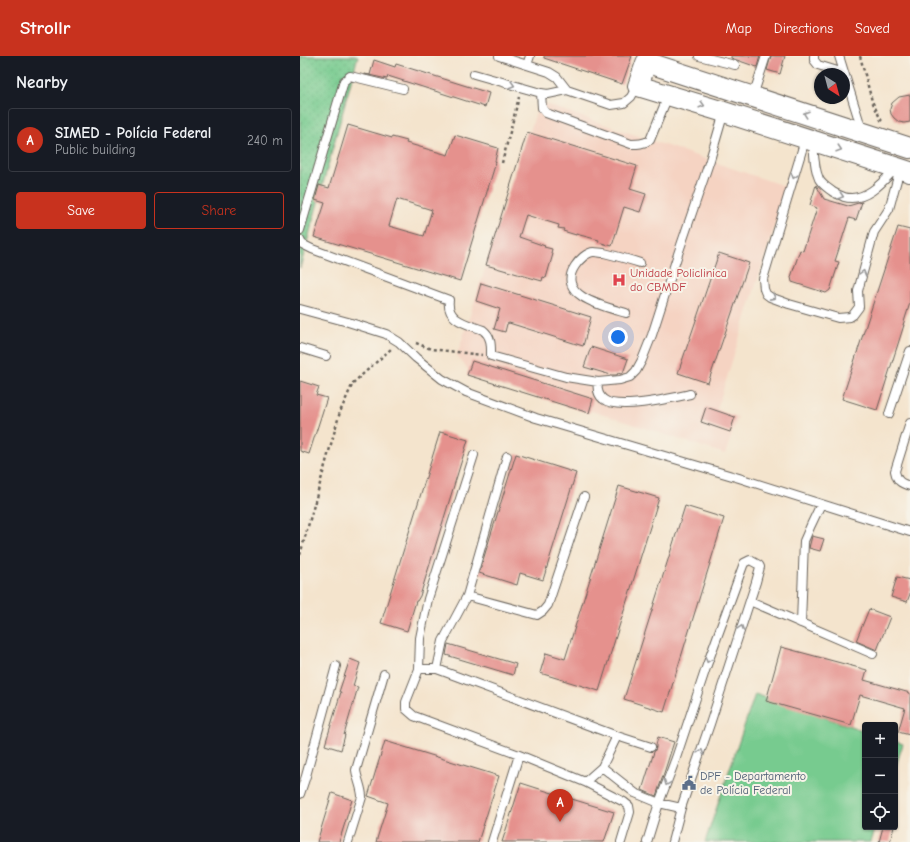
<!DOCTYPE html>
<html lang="en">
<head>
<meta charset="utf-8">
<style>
	:root { --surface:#171b24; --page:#242831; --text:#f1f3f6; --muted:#9ea1a6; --line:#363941; --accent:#c8321e }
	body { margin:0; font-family:"Comic Neue",sans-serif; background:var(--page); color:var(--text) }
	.controls { position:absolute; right:12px; bottom:12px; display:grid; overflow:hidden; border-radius:4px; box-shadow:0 1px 3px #0004 }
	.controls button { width:36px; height:36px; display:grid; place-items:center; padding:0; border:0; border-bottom:1px solid var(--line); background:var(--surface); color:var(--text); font:20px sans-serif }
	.compass { position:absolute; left:514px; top:12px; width:36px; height:36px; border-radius:50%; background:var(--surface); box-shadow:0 1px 3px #0004; rotate:144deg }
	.you { position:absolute; left:318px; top:281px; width:14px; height:14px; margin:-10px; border:3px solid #fff; border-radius:50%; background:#1a73e8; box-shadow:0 0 0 6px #1a73e833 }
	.badge { display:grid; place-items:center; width:26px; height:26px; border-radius:50%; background:var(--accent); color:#fff; font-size:13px; font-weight:700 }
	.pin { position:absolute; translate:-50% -33px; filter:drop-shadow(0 1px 2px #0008) }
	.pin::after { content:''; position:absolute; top:21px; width:14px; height:12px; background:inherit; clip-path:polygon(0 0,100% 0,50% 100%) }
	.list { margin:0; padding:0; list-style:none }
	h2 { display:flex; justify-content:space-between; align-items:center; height:52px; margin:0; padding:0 16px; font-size:17px }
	h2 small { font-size:13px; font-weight:400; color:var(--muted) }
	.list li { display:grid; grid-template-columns:26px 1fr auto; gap:12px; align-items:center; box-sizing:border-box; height:64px; margin:0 8px 8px; padding:0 8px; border:1px solid var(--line); border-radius:4px }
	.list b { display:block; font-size:15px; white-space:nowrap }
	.list p { margin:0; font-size:13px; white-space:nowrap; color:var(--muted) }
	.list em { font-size:13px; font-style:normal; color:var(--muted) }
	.actions { display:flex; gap:8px; padding:12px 16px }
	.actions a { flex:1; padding:9px 0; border:1px solid var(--accent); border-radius:4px; text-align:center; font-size:14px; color:var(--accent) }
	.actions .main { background:var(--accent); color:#fff }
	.icon { flex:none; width:22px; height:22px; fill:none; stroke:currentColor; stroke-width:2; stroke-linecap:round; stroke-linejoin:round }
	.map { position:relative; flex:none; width:610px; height:786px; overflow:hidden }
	header { display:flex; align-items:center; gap:24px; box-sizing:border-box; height:56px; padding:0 20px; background:var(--accent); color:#fff }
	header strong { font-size:19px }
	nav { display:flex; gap:22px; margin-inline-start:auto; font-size:14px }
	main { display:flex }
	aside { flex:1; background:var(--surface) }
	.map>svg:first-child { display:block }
	.built { fill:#f5d3c2 }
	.grass { fill:url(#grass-dots); stroke:#4a7456 }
	.pitch { fill:#77cb8f; stroke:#4a7456 }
	.building { fill:#e5918d; fill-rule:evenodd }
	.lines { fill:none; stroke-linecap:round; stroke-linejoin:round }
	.service-casing { stroke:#68625a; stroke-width:10 }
	.tertiary-casing { stroke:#68625a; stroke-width:22 }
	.path { stroke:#68625a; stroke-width:2.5; stroke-dasharray:3 3; stroke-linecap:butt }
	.service { stroke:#fff; stroke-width:8 }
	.tertiary { stroke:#fff; stroke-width:20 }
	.oneway { stroke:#999 }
	.labels { text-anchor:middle; stroke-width:4; stroke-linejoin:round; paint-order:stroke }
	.health-label { font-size:12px; fill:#be3a42; stroke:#f7f3e8; text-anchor:start }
	.service-label { font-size:12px; fill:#4e5e75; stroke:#f7f3e8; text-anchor:start }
</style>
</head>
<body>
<header>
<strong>Strollr</strong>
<nav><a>Map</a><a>Directions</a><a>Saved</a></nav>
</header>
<main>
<aside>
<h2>Nearby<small></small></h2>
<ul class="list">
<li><span class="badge">A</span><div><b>SIMED - Polícia Federal</b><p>Public building</p></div><em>240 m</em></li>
</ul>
<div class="actions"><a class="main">Save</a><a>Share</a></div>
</aside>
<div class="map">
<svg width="610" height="786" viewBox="0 0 610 786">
	<defs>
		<pattern id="grass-dots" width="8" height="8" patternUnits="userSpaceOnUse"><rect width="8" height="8" fill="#77cb8f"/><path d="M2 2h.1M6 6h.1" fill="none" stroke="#66ae7b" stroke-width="1.8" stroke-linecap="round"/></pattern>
	</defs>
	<rect width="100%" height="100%" fill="#f7f3e8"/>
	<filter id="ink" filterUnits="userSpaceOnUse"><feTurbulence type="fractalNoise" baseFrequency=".025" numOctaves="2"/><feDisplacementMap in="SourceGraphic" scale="8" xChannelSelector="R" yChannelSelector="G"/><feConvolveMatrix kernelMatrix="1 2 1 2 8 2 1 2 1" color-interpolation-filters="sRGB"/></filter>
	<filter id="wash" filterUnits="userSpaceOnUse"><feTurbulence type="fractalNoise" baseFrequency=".012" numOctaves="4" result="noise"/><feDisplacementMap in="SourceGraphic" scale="16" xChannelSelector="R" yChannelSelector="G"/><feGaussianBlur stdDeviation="0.9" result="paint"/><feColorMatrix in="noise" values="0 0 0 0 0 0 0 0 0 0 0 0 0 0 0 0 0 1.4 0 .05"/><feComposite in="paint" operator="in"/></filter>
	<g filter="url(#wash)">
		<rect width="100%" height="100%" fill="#f4e4cd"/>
		<path class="built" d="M239,46l248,85 -23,72 -47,150 21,8 -13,37 -124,-40 -129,-39 -15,-20 73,-224z"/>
		<path class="grass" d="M0,0h58l-58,212z"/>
		<path class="pitch" d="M455,638l110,37v96h10l-5,15h-165z
			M595,685l8,3 -8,25z"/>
		<g id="blocks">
			<path class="building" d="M244,0h88l-10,28 -78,-26z
				M431,0h29l-3,11 -26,-9z
				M471,0h14l-5,18 -13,-4z
				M74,4l21,7 1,-3 93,29 -4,14 -97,-31 -1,3 -23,-5 6,1z
				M610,39v27l-6,1 -5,-1 -5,-4 -3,-4 -1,-5 2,-6 7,-6z
				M48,69l44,13v-1l15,4 -1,2 42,12 7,-20 43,13 -3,13 1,1 -36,119 -146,-44 11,-34 -10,-3 4,-15 10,3zM97,143l35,11 -8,26 -35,-10z
				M227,76l110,34 -7,23 16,5 -6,18 -16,-5 -12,39 -14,-4 1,-2 -23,-6v1l-13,-4 1,-2 -6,-1 1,-3 -33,-10 -7,22 26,9 -1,1 8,2 -1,4 2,1 -7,24 -3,-1 -1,4 -56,-16z
				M516,129l8,14 24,7 14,-4 -6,18 -7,-2 -14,43 4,1 -9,28 -4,3 -34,-11 -1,-5 9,-27 3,1 14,-43 -7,-3z
				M598,171l12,3v73l-7,22h1l-27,85 -35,-11z
				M419,197l30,10 -41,120 -30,-10z
				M181,227l110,34 -8,29 -74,-23 -2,1 -2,8 -11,-3 6,-20 -24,-8z
				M291,291l37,12 -5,14 -2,1 -3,-1 -1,2h-6l-27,-8z
				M172,305l121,38 -4,14 -122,-38z
				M0,325l19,6 -3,8 11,3 -18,56 -9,-3z
				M406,351l29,10 -5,15 -29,-10z
				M140,376l4,1h1l23,7 -48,156 -3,5h-1l-9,30 -26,-8z
				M216,398l60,19 -33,107 -23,-7 -3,12 -38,-12z
				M319,430l40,12 -60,193 -59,-18 6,-20 19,6z
				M385,450l39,12 -60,194 -40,-13z
				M512,480l12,3 -4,12 -11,-3z
				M597,521l13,3v14l-3,8 -16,-5z
				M569,553l21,8 -13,33 -21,-9z
				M148,588l68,20 -3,11 -67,-20z
				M481,591l86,23 -3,10 46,13v42l-12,-3 7,-24 -45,-13 -9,30 -85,-24z
				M50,603l10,4 -7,23 5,1 -14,48h1l-4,15 -16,-5 16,-53h-2z
				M358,681l16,5 -11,34 -7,20 -14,-6 12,-38 2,-4v-3z
				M85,685l114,35 -21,66h-102l12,-39 -20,-7z
				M221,727l25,8 68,21 -10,30h-102z
				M32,737l20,7 -13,42h-22z
				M583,771h11l-4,15h-11z"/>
		</g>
	</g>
	<g filter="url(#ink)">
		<use href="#blocks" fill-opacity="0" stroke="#68625a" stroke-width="1"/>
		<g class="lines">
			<defs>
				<path id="service" d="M199,0l50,16 8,5 10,13
					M399,0l36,9
					M514,0v4l4,5 26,8
					M539,0l23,74
					M227,9l3,-9
					M174,18l67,19 7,1 19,-4 44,15 13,-2 7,-6 6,-11
					M241,37l1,15 4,5 85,31c7,0 12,0 19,-4l18,-44
					M453,40l13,-40
					M505,82l-3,12 -39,129 1,10 2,5 4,3 19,7 49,14 12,-1 3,-2 6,-8 -1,-16 16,-59 15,-23 11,-40
					M513,86c1,12 1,26 6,37 3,6 9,9 14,13 3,2 7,3 11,5 21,6 39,-15 52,-29
					M0,174l44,-149 6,-5 53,13
					M0,184l2,4 10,5 137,51c-3,21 19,24 34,30 9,7 8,16 8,26l75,21 32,5 22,-2 10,-3 6,-6 6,-11 10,-25 26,-81 32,-94 14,-48
					M0,253l48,13 38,12 13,8 17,16 26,21 24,13 70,26 203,60 171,54
					M326,257c-20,-6 -71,-17 -51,-47 4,-6 12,-14 19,-14 3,0 7,1 10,1 12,3 24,6 36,10
					M0,292l26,8
					M298,326c-1,6 0,13 5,17 14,12 69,-1 87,-5
					M589,358l21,-63
					M610,367l-15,48c2,10 5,12 15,15
					M167,540l70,19 6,-4 5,-6 36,-108
					M450,545l123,53
					M501,567l3,-82 7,-16 10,-21
					M119,613l1,-31 8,-39 46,-144
					M137,613l6,-28 24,-45 40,-140
					M317,680l-15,31 -17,15 -66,-27 -105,-39 -8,-7v-7l13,-33h18l180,67 34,11
					M302,711l33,26 24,10 22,5
					M285,726l39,20 5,4 1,6 -9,30
					M0,738l6,-18 30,-110
					M48,786l14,-45c0,-9 -5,-18 -6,-27l28,-96
					M192,786l27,-87
					M347,786l12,-39 17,-45 31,-93 37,-102 6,-3 9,5 1,2 -4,15 -46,142 -29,84 -9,34"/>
				<path id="tertiary" d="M610,92l-261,-85h-3l-8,23 86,26 186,60"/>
			</defs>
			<use href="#service" class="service-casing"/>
			<use href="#tertiary" class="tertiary-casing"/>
			<path class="path" d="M560,0l12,45 9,19 1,1
				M202,107l17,-66
				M116,287l15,6 51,6
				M0,499l40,-143 13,-29 38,-34"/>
			<use href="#service" class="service"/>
			<use href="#tertiary" class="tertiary"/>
		</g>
		<defs><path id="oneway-chevron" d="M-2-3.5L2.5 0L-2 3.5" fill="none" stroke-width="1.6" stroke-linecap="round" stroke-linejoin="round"/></defs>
		<g class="oneway">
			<use href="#oneway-chevron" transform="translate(212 29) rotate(16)"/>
			<use href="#oneway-chevron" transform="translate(402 49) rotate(16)"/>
			<use href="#oneway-chevron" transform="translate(506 58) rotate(-161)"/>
			<use href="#oneway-chevron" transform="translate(539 93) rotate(18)"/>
			<use href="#oneway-chevron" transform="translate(494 120) rotate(107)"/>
			<use href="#oneway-chevron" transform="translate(541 140) rotate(18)"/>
			<use href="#oneway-chevron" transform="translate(563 217) rotate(-74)"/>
			<use href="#oneway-chevron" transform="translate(473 241) rotate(28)"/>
			<use href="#oneway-chevron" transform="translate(441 572) rotate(-72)"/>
			<use href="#oneway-chevron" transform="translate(408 604) rotate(110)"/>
			<use href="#oneway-chevron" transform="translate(401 696) rotate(-72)"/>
			<use href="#oneway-chevron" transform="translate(367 727) rotate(111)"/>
		</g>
	</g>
	<defs>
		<symbol id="hospital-bare" viewBox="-9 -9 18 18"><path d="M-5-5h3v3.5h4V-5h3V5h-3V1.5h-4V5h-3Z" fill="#e0444e" stroke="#f7f3e8" stroke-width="2.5" paint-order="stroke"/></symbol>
		<symbol id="civic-bare" viewBox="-9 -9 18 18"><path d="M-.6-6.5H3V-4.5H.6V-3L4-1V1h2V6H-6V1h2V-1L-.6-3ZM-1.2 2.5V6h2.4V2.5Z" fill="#5c6f8a" stroke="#f7f3e8" stroke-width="2.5" paint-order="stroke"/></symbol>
	</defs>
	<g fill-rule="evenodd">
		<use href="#hospital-bare" x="309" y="214" width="20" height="20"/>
		<use href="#civic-bare" x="379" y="717" width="20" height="20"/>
	</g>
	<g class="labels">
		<g class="health-label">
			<text x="330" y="221">Unidade Policlinica<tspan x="330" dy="14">do CBMDF</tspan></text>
		</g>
		<g class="service-label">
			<text x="400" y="724">DPF - Departamento<tspan x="400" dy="14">de Polícia Federal</tspan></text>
		</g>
	</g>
</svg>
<div class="controls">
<button>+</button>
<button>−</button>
<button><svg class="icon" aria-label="locate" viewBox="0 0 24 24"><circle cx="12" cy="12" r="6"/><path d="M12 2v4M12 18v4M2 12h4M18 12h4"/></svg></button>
</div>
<svg class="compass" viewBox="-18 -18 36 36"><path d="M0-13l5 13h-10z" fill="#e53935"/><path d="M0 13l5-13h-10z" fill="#9ea1a6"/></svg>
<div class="you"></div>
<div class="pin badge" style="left:260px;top:766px">A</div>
</div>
</main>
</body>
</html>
